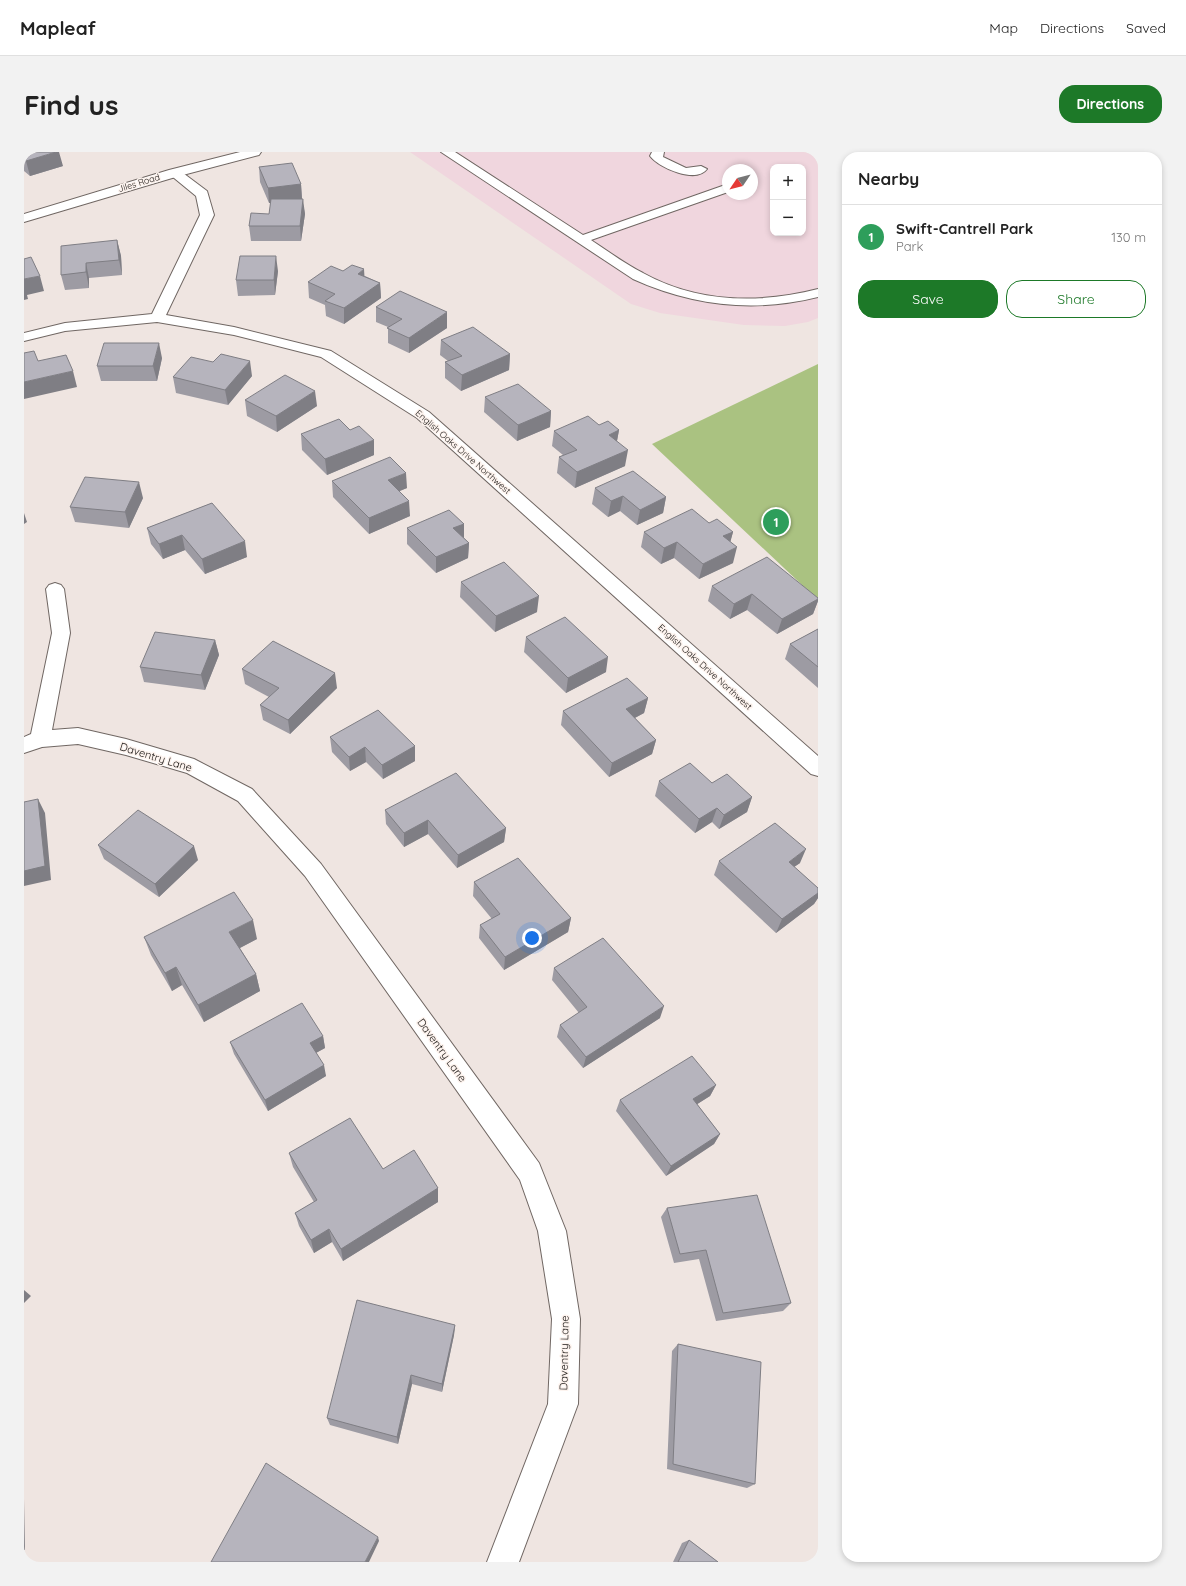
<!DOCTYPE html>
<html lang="en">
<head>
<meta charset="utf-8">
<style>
	:root { --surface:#fff; --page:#f2f2f2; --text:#222; --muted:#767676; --line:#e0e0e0; --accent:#1d7928 }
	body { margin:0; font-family:Quicksand,sans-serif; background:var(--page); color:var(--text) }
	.controls { position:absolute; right:12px; top:12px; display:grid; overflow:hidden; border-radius:8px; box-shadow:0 2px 6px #0003 }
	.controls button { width:36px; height:36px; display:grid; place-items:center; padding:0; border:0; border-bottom:1px solid var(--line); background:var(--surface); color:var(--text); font:20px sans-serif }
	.compass { position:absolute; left:698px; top:12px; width:36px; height:36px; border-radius:50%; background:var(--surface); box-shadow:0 2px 6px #0003; rotate:235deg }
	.you { position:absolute; left:508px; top:786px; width:14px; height:14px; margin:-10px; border:3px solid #fff; border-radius:50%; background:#1a73e8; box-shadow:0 0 0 6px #1a73e833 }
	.badge { display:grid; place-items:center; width:26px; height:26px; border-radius:50%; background:var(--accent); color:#fff; font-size:13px; font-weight:700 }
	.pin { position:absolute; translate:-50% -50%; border:2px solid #fff; box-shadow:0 1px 4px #0006 }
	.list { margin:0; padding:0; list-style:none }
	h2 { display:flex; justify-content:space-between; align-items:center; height:52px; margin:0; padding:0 16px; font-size:17px }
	h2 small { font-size:13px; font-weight:400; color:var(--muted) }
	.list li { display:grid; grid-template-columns:26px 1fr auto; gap:12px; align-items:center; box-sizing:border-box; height:64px; padding:0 16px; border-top:1px solid var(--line) }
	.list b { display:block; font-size:15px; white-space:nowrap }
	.list p { margin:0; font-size:13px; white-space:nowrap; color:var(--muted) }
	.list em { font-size:13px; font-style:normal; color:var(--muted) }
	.actions { display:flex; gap:8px; padding:12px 16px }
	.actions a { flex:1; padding:9px 0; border:1px solid var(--accent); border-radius:16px; text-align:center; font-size:14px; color:var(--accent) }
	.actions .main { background:var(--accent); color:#fff }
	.map { position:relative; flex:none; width:794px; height:1410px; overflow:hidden; border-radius:16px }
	header { display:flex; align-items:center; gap:24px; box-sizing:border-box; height:56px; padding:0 20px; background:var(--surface); border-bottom:1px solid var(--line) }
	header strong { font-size:19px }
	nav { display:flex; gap:22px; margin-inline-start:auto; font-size:14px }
	.intro { display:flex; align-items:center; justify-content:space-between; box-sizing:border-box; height:96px; padding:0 24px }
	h1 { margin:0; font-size:28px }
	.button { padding:10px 18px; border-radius:16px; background:var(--accent); color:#fff; font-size:14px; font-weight:700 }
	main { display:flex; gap:24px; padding:0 24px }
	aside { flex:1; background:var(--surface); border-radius:16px; box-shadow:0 2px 6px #0003 }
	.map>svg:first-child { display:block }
	.education { fill:#f0d6de; fill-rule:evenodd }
	.green { fill:#aac281 }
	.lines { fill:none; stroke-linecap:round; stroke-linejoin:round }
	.service-casing { stroke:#706763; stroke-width:2 }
	.minor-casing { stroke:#706763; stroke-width:2 }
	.tertiary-casing { stroke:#706763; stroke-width:2 }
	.service { fill:#fff; fill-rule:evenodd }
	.minor { fill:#fff; fill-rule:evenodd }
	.tertiary { fill:#fff; fill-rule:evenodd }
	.wall { fill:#9d9ba3 }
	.shaded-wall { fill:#7f7e84 }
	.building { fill:#b6b4bd; stroke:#7f7e84 }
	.labels { text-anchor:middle; stroke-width:3; stroke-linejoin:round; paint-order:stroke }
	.far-street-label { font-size:9px; fill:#1a1715; stroke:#fdf3ee }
	.street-label { font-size:11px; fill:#1a1715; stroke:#fdf3ee }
</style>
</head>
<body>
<header>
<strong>Mapleaf</strong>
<nav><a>Map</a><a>Directions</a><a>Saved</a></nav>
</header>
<div class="intro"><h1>Find us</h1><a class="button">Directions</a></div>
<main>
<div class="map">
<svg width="794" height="1410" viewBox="0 0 794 1410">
	<rect width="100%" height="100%" fill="#efe5e1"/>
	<path class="education" d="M386,0h408v166l-10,4 -23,4 -41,-1 -84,-12 -29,-9zM749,15h30v66h-30zM704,18h24v24h-24z"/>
	<path class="green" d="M794,212v236l-166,-156z"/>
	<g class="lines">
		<defs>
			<path id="service" d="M417,0h14l128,83 145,-51v8l-137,48c17,11 34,24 52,33 54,30 117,31 175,16v8c-64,16 -125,9 -185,-18z
				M628,0h12l-1,5 23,11 15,-2 6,3c-11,15 -48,-1 -57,-13z"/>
			<path id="minor" d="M150,17l5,1 28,21 7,24 -48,100 68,12 97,24 98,61 389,344v20l-7,-2 -394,-356 -96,-61 -87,-22 -77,-13 -92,9 -41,10v-8l41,-10 87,-9 48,-99 -4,-19 -28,-23z
				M31,431l6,2 3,4 6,44 -18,97 26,-2 48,11 68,20 58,30 69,75 218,299 27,68 14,88 -2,85 -59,158h-32l61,-158 4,-85 -14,-88 -18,-51 -215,-304 -67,-75 -51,-28 -61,-18 -48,-11 -36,3 -18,6v-16l7,-3 21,-101 -6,-44 3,-4z"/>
			<path id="tertiary" d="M216,0h21l-2,3 -80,21 -155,46v-8l145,-44z"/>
		</defs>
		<use href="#service" class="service-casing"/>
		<use href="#minor" class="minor-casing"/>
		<use href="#tertiary" class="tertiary-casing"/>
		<use href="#service" class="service"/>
		<use href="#minor" class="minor"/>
		<use href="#tertiary" class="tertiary"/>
	</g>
	<path class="wall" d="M0,0l39,14 -33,10 -6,-5z
		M235,15l42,17 1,15 3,15 -4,27h-50l-2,-15 20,-12 2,-11h-2l-9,-21z
		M93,88l4,16 1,19 -33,3v10l-24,2 -4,-15z
		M254,119l-3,24 -37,1 -2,-16z
		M319,119l22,5 15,7 1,15 -37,26 -18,-8 -1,-11 -16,-7 -1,-16z
		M352,155l71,21 -38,25 -21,-10v-16l-12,-5z
		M417,188l69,14 -1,16 -48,21 -16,-13v-16l3,-1 -8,-6z
		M138,206l-5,23h-56l-4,-15z
		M228,224l-24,29 -52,-12 -3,-16z
		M461,245l66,14 -1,16 -33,14 -33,-29z
		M221,248l72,6 -40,26 -30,-16z
		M575,273l20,5 -2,11 8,25 -50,22 -18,-15 2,-16 4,-2 -11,-9 2,-15z
		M277,282l73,21 -47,20 -25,-25z
		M308,329l75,7 -8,3 11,25 -41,18 -36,-37z
		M571,336l71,9 -3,16 -26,12 -17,-14 -12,6 -16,-13z
		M119,346l-14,30 -54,-6 -5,-15z
		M188,351l35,54 -42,17 -20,-24 -22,9 -12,-15 -4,-16z
		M685,371l24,9 -3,10 3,21 -34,16 -25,-21 -13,6 -20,-17 3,-15z
		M440,372v14l5,5 -1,15 -32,15 -29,-29v-16z
		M437,430l76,30 -42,20 -35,-35z
		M688,434l106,12v3l-5,13 -36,20 -30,-24 -17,9 -22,-18z
		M794,477v59l-33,-29 5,-15z
		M502,485l80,35 -40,21 -42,-41z
		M191,488l4,15 -14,35 -61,-8 -4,-15z
		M218,517l95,19 -47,46 -27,-14 -3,-15 9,-8 -24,-13z
		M624,546l-4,15 -9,5 21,22 -4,14 -43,23 -48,-52 2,-14z
		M306,585l85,9v15l-32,18 -17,-17 -16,9 -18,-19z
		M635,629l53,2 40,14 -5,15 -28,17 -7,-7 -17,11 -40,-37z
		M361,658l121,18 -2,14 -47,26 -29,-34 -24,13 -18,-23z
		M74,693l100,15 -39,37 -55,-38z
		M695,709l81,2 -6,4 24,21v10l-4,6 -38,29 -62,-58z
		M450,730l97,36 -3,14 -64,38 -25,-32 1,-13 12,-6 -19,-23z
		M120,785l113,2 -17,9 16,26 4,17 -56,31 -22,-37 -10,6 -21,-36z
		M530,816l106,50 -77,50 -26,-31 3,-12 19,-12 -27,-33z
		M299,884l2,12 -9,5 10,23 -58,35 -34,-57 -4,-12z
		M692,933l-6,11 -13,8 23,30 -6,10 -48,32 -50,-65 4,-11z
		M265,1001l94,16 55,19v14l-95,59 -11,-19 -18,11 -15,-27 -4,-13 19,-11 -21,-35z
		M643,1056l124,95 -8,8 -67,10 -17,-62 -25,4 -13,-46z
		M431,1173l-1,10 -12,57 -30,-8 -14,60 -68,-19 -3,-7z
		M654,1192l77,140 -8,4 -80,-19 5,-118z
		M665,1388l29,22h-45l9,-19z"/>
	<path class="shaded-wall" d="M32,0h3l4,14 -33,10 -4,-15z
		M277,32l1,15 -33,4 -1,-15z
		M279,47l2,15 -4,27 -1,-15z
		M93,88l4,16 1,19 -3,-15z
		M252,104l2,15 -3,24 -1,-15z
		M62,111l3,15v10l-3,-16z
		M340,117l1,16 -7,-11z
		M16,124l4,15 -17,4 1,4 -4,1v-21z
		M356,131l1,15 -37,26v-16z
		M423,160v16l-38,25v-15z
		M135,191l3,15 -5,23 -4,-15z
		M486,202l-1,16 -48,21 1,-16z
		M226,209l2,15 -24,29 -3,-15z
		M49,219l4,16 -53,12v-17z
		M291,239l2,15 -40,26 -1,-16z
		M527,259l-1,16 -33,14 1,-16z
		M595,278l-3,16 -7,-11z
		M350,288v15l-47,20 -2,-16z
		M604,298l-3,16 -50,22 2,-16z
		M382,321l1,15 -19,8v-16z
		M115,330l4,16 -14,30 -4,-16z
		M599,344l-3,15 -12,6 3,-16z
		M642,345l-3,16 -26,12 3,-15z
		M385,349l1,15 -41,18v-16z
		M0,361l3,9 -3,2z
		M440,372v15l-11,-11z
		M709,380l-4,15 -6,-11z
		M158,383l3,15 -22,9 -4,-15z
		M221,389l2,16 -42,17 -3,-15z
		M653,390l-3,16 -13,6 3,-16z
		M445,391l-1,15 -32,15v-16z
		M713,395l-4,16 -34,16 4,-15z
		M728,442l-5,16 -17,9 4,-15z
		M515,444l-2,16 -42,20 1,-16z
		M794,447v2l-5,13 -36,20 5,-15z
		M191,488l4,15 -14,35 -4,-15z
		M584,505l-2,15 -40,21 2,-15z
		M311,521l2,15 -47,46 -2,-14z
		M624,546l-4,15 -21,11 3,-15z
		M632,588l-4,14 -43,23 3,-14z
		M391,594v15l-32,18 -1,-14z
		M341,595l1,15 -16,9 -1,-14z
		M728,645l-5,15 -28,17 5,-14z
		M14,647l7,14 6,67 -27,6v-15z
		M693,656l-5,14 -17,11 4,-14z
		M404,668v14l-24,13v-14z
		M482,676l-2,14 -47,26 1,-13z
		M170,694l4,14 -39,37 -4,-13z
		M782,697l-6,14 -18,12 7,-13z
		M794,741v5l-4,6 -38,29 6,-14z
		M547,766l-3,14 -64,38 1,-13z
		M229,768l4,19 -23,12 -5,-19z
		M152,815l6,18 -10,6 -7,-18z
		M232,822l4,17 -56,31 -6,-17z
		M640,854l-4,12 -77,50 3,-11z
		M299,884l2,12 -13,7 -2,-12z
		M300,913l2,11 -58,35 -3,-11z
		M692,933l-6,11 -22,14 5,-11z
		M696,982l-6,10 -48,32 5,-10z
		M414,1036v14l-95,59 -2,-12z
		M305,1077l3,13 -18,11 -3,-13z
		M0,1138l7,6 -7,7z
		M431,1173l-1,10 -12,57v-8z
		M387,1223l1,9 -14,60 -1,-7z
		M0,1347l1,51h-1z
		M354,1385l1,4 -10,21h-4z"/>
	<path class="building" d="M0,0h32l-30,9 -2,-2z
		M268,11l9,21 -33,4 -9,-21z
		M247,47h32l-3,27h-51l2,-13 18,1z
		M93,88l2,20 -33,3v9l-25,3v-29z
		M216,104h36l-2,24h-38z
		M7,105l9,19 -16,3v-20z
		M328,113l12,4 -6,5 22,9 -36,25 -19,-7 10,-7 -27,-12 23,-16 12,5z
		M376,139l47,21 -38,26 -22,-10 15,-9 -26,-12z
		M449,175l37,27 -48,21 -17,-13 17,-6 -21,-16z
		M80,191h55l-6,23h-56z
		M10,199l4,10 28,-6 7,16 -49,11v-29z
		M197,202l29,7 -25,29 -52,-13 18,-20 22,5z
		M261,223l30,16 -39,25 -31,-16z
		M494,232l33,27 -33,14 -33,-28z
		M564,264l11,9 9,-4 11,9 -10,5 19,15 -51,22 -18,-15 18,-7 -23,-19z
		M315,267l11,11 9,-4 15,14 -49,19 -24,-25z
		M366,305l16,16 -18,7 21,21 -40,17 -37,-37z
		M609,319l33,26 -26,13 -17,-14 -12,5 -16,-13z
		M61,325l54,5 -14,30 -55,-5z
		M188,351l33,38 -43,18 -20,-24 -23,9 -12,-16z
		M668,357l17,14 8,-4 16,13 -10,4 14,11 -34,17 -26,-22 -13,6 -20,-16z
		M425,358l15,14 -11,4 16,15 -33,14 -29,-29z
		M743,405l51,41v1l-36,20 -30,-25 -18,10 -22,-18z
		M480,410l35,34 -43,20 -35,-34z
		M541,465l43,40 -40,21 -42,-41z
		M794,477v38l-28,-23z
		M131,480l60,8 -14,35 -61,-8z
		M249,489l62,32 -47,47 -28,-15 19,-17 -37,-19z
		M603,526l21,20 -22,11 30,31 -44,23 -49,-52z
		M354,558l37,36 -33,19 -17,-18 -16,10 -19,-20z
		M666,611l22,20 15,-9 25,23 -28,18 -7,-7 -18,11 -40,-38z
		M432,621l50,55 -48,27 -30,-35 -24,13 -19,-23z
		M14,647l7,67 -21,5v-69z
		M114,658l56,36 -39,38 -57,-39z
		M751,671l31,26 -17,13 29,26v5l-36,26 -63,-58z
		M494,706l53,60 -66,39 -25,-32 20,-11 -26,-32z
		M210,740l19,28 -24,12 27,42 -58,31 -22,-38 -11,6 -21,-36z
		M579,786l61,68 -78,51 -26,-32 27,-18 -33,-39z
		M278,851l21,33 -13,7 14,22 -59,35 -35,-58z
		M668,904l24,29 -23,14 27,35 -49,32 -51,-66z
		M326,966l33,51 31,-19 24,38 -97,61 -12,-20 -18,11 -16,-27 22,-13 -28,-47z
		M733,1043l34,108 -68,10 -17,-63 -26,4 -13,-46z
		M333,1148l98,25 -13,59 -31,-9 -14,62 -70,-19z
		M654,1192l83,18 -6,122 -82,-20z
		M242,1311l112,74 -13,25h-154z
		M665,1388l29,22h-40z"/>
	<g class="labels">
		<g class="far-street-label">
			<text transform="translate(115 31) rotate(-17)" y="3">Jiles Road</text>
			<text transform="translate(439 300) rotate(41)" y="3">English Oaks Drive Northwest</text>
			<text transform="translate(681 515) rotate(42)" y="3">English Oaks Drive Northwest</text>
		</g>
		<g class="street-label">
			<text transform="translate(132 605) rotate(17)" y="4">Daventry Lane</text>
			<text transform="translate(418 898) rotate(54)" y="4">Daventry Lane</text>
			<text transform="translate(540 1201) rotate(-89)" y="4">Daventry Lane</text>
		</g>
	</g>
</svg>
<div class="controls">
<button>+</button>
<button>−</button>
</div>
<svg class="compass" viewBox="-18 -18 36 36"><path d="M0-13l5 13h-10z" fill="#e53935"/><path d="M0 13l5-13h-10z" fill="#767676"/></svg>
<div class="you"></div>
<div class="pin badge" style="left:752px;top:370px;background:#2e9e5b">1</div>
</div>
<aside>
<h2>Nearby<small></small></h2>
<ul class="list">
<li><span class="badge" style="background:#2e9e5b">1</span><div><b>Swift-Cantrell Park</b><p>Park</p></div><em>130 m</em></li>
</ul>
<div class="actions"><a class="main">Save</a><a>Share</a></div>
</aside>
</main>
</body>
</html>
